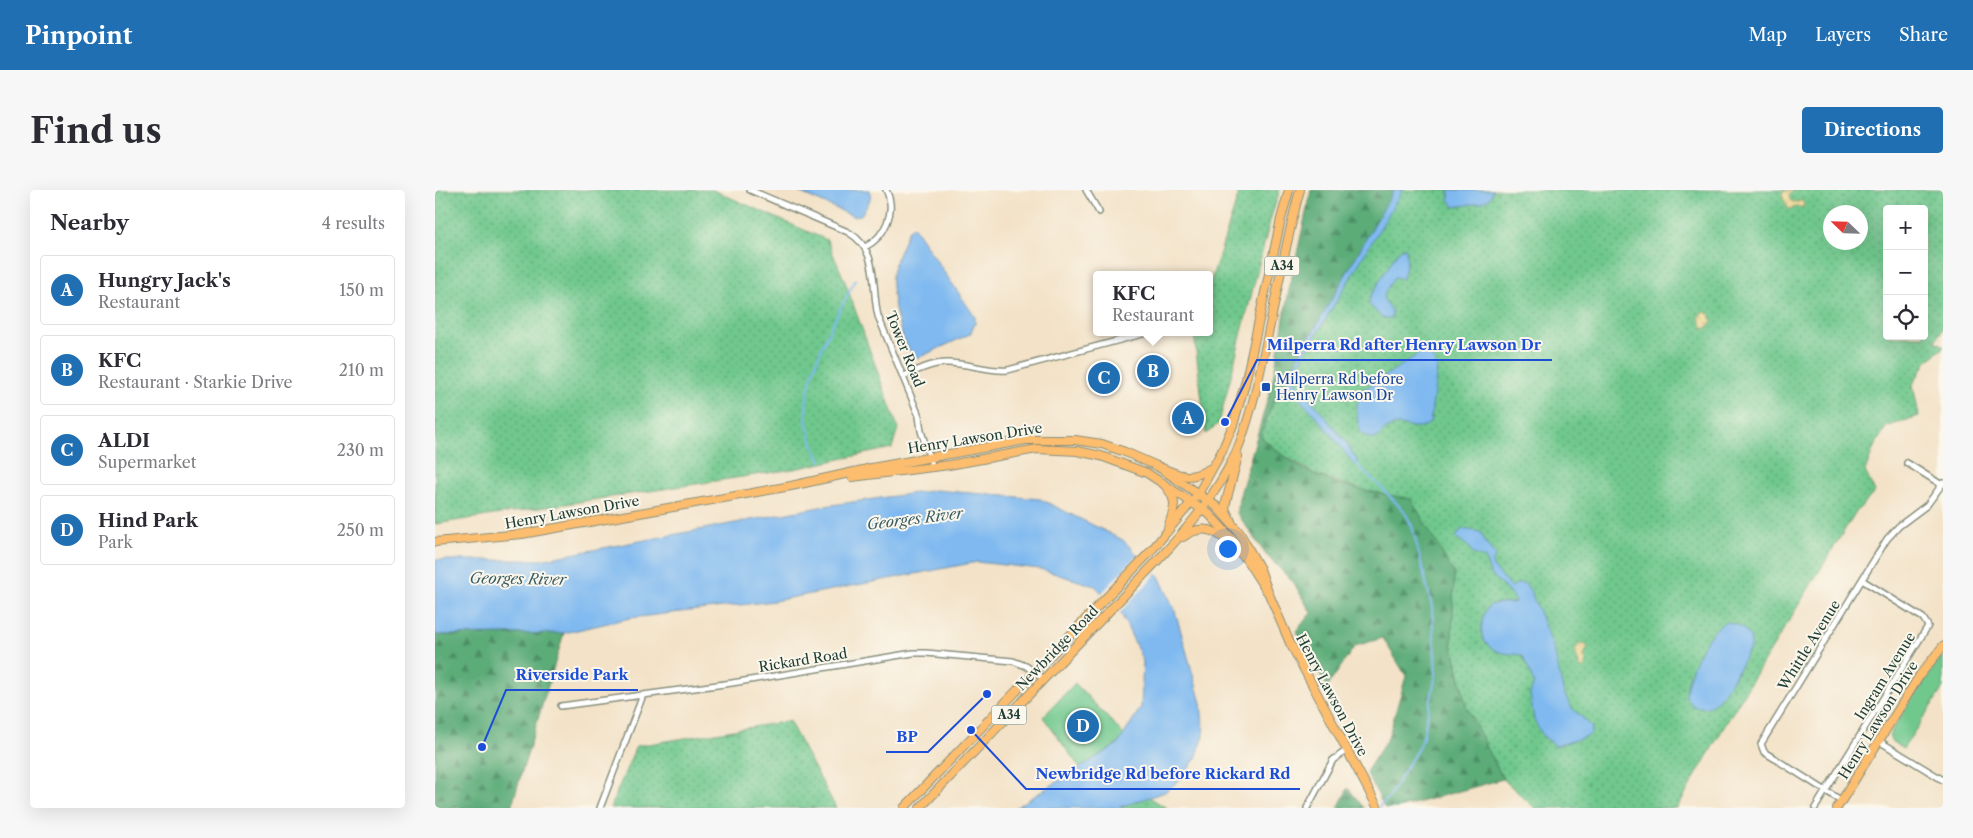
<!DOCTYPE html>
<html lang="en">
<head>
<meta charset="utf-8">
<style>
	:root { --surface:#fff; --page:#f7f7f7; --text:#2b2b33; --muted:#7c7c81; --line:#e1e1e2; --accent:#1f6fb2 }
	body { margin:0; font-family:"Libre Caslon Text",serif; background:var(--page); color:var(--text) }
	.controls { position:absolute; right:15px; top:15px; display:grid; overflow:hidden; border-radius:5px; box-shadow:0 5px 20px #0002 }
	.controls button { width:45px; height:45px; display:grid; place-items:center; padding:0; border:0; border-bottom:1px solid var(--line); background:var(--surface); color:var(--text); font:25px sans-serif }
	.compass { position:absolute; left:1388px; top:15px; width:45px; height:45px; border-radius:50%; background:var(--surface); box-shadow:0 5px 20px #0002; rotate:293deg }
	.you { position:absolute; left:792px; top:358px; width:18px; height:18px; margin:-12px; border:4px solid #fff; border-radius:50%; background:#1a73e8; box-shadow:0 0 0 8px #1a73e833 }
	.badge { display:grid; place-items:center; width:32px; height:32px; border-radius:50%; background:var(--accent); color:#fff; font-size:16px; font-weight:700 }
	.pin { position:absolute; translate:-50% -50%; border:2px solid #fff; box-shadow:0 1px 5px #0006 }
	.popup { position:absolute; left:658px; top:81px; width:120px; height:65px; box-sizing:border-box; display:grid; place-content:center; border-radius:5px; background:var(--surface); filter:drop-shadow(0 1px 4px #0005); font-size:16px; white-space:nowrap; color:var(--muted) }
	.popup b { font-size:19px; color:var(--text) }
	.popup::after { content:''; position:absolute; left:50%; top:100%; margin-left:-10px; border:10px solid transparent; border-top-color:var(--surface) }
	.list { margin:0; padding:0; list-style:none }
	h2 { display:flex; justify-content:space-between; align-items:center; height:65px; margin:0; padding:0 20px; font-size:21px }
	h2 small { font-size:16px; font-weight:400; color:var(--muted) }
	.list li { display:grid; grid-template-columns:32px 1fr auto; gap:15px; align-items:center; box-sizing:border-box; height:70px; margin:0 10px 10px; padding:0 10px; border:1px solid var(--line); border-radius:5px }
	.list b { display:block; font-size:19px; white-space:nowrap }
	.list p { margin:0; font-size:16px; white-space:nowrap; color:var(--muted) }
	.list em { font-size:16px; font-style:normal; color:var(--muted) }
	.icon { flex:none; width:28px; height:28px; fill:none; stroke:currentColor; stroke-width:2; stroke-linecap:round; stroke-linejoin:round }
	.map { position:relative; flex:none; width:1508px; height:618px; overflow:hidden; border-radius:5px }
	header { display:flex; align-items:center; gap:30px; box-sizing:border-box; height:70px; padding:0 25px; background:var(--accent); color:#fff }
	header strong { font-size:24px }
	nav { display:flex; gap:28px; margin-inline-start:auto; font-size:18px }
	.intro { display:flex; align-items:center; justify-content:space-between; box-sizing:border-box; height:120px; padding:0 30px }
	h1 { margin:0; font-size:35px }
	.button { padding:12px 22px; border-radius:5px; background:var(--accent); color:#fff; font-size:18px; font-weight:700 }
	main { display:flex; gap:30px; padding:0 30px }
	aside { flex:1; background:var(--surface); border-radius:5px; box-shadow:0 5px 20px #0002 }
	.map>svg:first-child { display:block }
	.grass { fill:url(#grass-dots); stroke:#488260; fill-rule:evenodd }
	.forest { fill:url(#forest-firs); stroke:#3e7456 }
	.sand { fill:url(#sand-dots); stroke:#868c69 }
	.park { fill:#70c88d; stroke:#488260 }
	.water { fill:#7fb9f0; stroke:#4f7b92 }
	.pier { fill:#f3e2c7 }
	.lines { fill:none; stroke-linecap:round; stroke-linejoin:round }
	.stream { stroke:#7fb9f0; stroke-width:2 }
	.minor-casing { stroke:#89907e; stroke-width:8 }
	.primary-casing { stroke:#89907e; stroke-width:10 }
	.trunk-casing { stroke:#89907e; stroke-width:10 }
	.minor { stroke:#fff; stroke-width:5 }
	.primary { stroke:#fcbd6e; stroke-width:8 }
	.trunk { stroke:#fcbd6e; stroke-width:8 }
	.transit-dot { fill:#1a4fb4; stroke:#fbf7ec; stroke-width:2 }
	.labels { text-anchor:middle; stroke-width:4; stroke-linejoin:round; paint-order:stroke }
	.shield { fill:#fbf7ec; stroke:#61756b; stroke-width:1 }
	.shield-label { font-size:12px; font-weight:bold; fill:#1f3d34 }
	.street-label { font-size:14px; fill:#1f3d34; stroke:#fbf7ec }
	.transit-label { font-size:14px; fill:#164399; stroke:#fbf7ec; text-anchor:start }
	.water-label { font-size:15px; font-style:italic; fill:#375c63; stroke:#fbf7ec }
	.leader { fill:none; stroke:#1d4ed8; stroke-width:2 }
	.callout-dot { fill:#1d4ed8; stroke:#fbf7ec; stroke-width:2 }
	.callout-label { font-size:15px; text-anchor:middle; font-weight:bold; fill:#1d4ed8; stroke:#fbf7ec; stroke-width:4; stroke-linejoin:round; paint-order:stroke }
</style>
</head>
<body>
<header>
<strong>Pinpoint</strong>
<nav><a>Map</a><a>Layers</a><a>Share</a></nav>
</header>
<div class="intro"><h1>Find us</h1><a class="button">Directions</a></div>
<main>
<aside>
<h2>Nearby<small>4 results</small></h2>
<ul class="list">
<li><span class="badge">A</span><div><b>Hungry Jack's</b><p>Restaurant</p></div><em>150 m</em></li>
<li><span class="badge">B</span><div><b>KFC</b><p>Restaurant · Starkie Drive</p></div><em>210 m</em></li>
<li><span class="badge">C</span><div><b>ALDI</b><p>Supermarket</p></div><em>230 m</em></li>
<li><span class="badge">D</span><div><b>Hind Park</b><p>Park</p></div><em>250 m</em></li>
</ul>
</aside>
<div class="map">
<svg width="1508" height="618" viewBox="0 0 1508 618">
	<defs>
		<pattern id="grass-dots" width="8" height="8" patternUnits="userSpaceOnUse" patternTransform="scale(1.25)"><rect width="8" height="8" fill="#70c88d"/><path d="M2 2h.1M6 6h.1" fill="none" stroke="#5ba474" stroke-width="1.8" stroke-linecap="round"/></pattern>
		<pattern id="forest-firs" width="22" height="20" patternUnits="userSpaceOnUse" patternTransform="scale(1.25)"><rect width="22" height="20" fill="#5cac78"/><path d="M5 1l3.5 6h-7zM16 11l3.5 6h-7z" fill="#4b8d63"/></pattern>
		<pattern id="sand-dots" width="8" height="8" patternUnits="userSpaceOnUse" patternTransform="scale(1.25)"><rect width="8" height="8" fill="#eeda9e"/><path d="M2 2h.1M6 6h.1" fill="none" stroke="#ccbc89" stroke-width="1.8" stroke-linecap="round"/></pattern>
	</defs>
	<rect width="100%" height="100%" fill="#fbf7ec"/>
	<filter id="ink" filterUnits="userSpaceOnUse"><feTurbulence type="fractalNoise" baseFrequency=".02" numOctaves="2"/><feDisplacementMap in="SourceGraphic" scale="10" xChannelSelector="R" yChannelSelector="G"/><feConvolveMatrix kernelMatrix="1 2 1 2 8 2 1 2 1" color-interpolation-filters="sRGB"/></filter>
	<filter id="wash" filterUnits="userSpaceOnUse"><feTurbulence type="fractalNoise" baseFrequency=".0096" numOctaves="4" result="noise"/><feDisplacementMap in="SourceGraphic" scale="20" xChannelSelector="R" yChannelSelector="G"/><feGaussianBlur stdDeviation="1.12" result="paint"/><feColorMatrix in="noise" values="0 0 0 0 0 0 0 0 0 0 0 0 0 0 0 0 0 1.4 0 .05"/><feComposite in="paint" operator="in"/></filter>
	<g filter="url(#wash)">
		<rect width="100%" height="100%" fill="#f3e2c7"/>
		<path class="grass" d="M0,0h278l114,50 17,39 54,149 -6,20 -98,21 -359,55z
			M805,0h40l-9,27 -52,206 -13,11 -12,-100 1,-2h14v-45z
			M965,0h543v138l-8,13 8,5v2l-16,13 -14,23 6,32 -33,11 -12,20 -9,24 10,21 -20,21 -124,202 -54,93h-142l-32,-29 -37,-73 -14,-63 2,-69 -96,-86 -40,-12 -38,-23 -19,-16c6,-22 13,-41 27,-60zM1452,19h37v127h-37zM1396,22h30v30h-30z
			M354,531l47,87h-226l26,-62z
			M714,607l18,11h-50l4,-3z"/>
		<path class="forest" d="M876,0h89l-112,187c-14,19 -21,38 -27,60 17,15 36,30 57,39 29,13 63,17 93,23l43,75 -2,69 14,63 37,73 -105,29h-13l-19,-36 22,-34 18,-62 -23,-38 -28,8 -28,41 -31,-56 15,-18 -17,-30 -28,-28 -29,-42 2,-15 33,-114 17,-94z
			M129,443l-53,175h-76v-173z
			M913,598l16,20h-26z"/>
		<path class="sand" d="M1352,0h6l-4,6 1,4 3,2 8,-1 3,2 -1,4h-7l-5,2 -3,-1 -6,-12 1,-4z
			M1268,121l6,3 3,6 -3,6 -5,3 -5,-11z
			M1149,453l4,5 -4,6 2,9 -2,6 -4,-2 -5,-16 4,-7z"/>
		<path class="park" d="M1508,465v33l-40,61 -12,-8 -2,-6 38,-60z
			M640,493l49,52 -6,9 -38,24 -37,-51z"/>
		<path class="water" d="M359,0h75l2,6 -3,8 -7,11 -8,1z
			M959,0h9l-109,182 -1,6 53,64 12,20 -4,3c-13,-18 -27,-36 -42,-53 -10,-11 -21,-19 -26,-33z
			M1015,0h43l-4,9 -8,4 -27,4 -5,-8z
			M478,36l62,91v6l-5,11 -52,24c-17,-7 -28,-65 -26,-83 1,-12 12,-32 16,-44z
			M971,58l1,13 -4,18 -8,-2 -9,13 -3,8 9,14 -1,7 -9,-1 -13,-14 1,-7 27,-44 5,-4z
			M990,162l7,3 5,14 -7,54c-19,13 -35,-11 -52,15l-7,1 -10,-6c-5,-15 -7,-29 2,-43l57,-37z
			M501,300l104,9 83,41 36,36 16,35 26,92 3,33 -8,22 -14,20 -17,14 -48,16h-102l103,-64 23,-37 2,-46 -23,-50 -25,-25 -55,-17 -63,-7 -203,39 -144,17 -66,15 -129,2v-75h105l285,-54z
			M1027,339l19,3 4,10 11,14 -4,6 1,5 19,20 4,-3 9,-1 6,9 23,57 9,41 7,16 22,21 -1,6 -3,3 -32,10 -13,-10 -9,-16 -4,-26 4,-11 -11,-27c-4,-3 -17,-1 -26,-5 -5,-2 -12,-7 -14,-13 -3,-9 -1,-29 8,-33 7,-3 16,-1 24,-3l-1,-4 -24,-25 -5,-15 -12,-4 -3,-6 -14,-11z
			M1291,432c13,2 26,9 25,24 -7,13 -27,52 -39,59 -5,4 -13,2 -19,1l-7,-9c-1,-20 20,-67 40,-75z"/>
		<path class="pier" d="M704,363l19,19 -39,42 -19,-19z"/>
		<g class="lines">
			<path class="stream" d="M386,271c-7,-14 -14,-29 -15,-44 -2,-44 30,-101 50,-138
				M920,271l10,12 14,12 25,26 8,15 20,81 4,67 -14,67 -33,56 -10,10"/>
		</g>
	</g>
	<g filter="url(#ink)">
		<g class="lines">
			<defs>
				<path id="minor" d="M315,0l98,42c32,18 23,55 30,84l41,100 2,15 12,37
					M651,0l13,22
					M430,57c20,-10 32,-36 21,-57
					M468,186c14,-5 28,-13 42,-13 21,-1 42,9 63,7l142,-38
					M1472,273l35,22
					M126,516l171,-23 181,-30h13l87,8 13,5 18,13
					M1444,551l64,39
					M1407,611l-78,-49 -3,-8 126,-205 12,-13 28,-21 16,-22
					M165,618l43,-113
					M872,618l26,-48 14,-10
					M1380,618l113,-182 -5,-8 -61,-38"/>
				<path id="primary" d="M417,287l97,-12 88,-16 40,2 24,5 46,17 62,41 26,28 31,48
					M0,352l87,-8 269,-48 81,-18 154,-28h49l27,4 23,8 32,14 59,40 23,26 21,37 8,23 22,51 88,165
					M1402,618l83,-133 23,-29"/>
				<path id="trunk" d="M722,276c25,10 31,16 56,1
					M728,293c18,20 10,26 4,49
					M796,331l-6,-12 1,-7 12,-46
					M748,347c27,-19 42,2 61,20
					M469,618l247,-257 47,-57 24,-43 11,-26 12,-41 36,-165 8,-29
					M485,618l239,-249c30,-32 57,-64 76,-104 14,-32 22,-67 29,-102 12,-54 21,-109 36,-163"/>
			</defs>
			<use href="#minor" class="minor-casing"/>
			<use href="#primary" class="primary-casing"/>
			<use href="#trunk" class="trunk-casing"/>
			<use href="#minor" class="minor"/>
			<use href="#primary" class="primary"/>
			<use href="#trunk" class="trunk"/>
		</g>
	</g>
	<rect class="transit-dot" x="826" y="192" width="10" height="10" rx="2.5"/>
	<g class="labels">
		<g class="shield">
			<rect x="829.5" y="66.5" width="35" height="19" rx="4"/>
			<rect x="556.5" y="515.5" width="35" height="19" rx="4"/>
		</g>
		<g class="shield-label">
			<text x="847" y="80">A34</text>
			<text x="574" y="529">A34</text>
		</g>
		<g class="street-label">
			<text transform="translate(470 159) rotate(68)" y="5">Tower Road</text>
			<text transform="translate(540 248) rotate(-9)" y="5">Henry Lawson Drive</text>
			<text transform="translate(137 322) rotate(-10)" y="5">Henry Lawson Drive</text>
			<text transform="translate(1374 455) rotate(-58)" y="5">Whittle Avenue</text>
			<text transform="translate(622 458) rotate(-46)" y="5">Newbridge Road</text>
			<text transform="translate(368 470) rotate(-9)" y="5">Rickard Road</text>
			<text transform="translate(1450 486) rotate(-58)" y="5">Ingram Avenue</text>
			<text transform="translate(897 505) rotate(62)" y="5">Henry Lawson Drive</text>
			<text transform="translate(1443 530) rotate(-58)" y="5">Henry Lawson Drive</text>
		</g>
		<g class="transit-label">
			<text x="841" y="194">Milperra Rd before<tspan x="841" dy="16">Henry Lawson Dr</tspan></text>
		</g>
		<g class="water-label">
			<text transform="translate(480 329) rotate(-7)" y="5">Georges River</text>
			<text transform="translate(83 389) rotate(1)" y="5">Georges River</text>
		</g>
	</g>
	<path class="leader" d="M790 232L822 170H1117M47 557L71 500H203M552 504L493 562H451M536 540L591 599H865"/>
	<g class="callout-dot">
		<circle cx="790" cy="232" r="5"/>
		<circle cx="47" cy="557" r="5"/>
		<circle cx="552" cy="504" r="5"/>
		<circle cx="536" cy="540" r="5"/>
	</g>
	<g class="callout-label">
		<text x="969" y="160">Milperra Rd after Henry Lawson Dr</text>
		<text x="137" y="490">Riverside Park</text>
		<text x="472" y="552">BP</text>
		<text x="728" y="589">Newbridge Rd before Rickard Rd</text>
	</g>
</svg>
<div class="controls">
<button>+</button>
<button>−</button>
<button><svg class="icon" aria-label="locate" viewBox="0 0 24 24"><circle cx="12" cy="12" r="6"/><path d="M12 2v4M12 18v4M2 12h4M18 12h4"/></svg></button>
</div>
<svg class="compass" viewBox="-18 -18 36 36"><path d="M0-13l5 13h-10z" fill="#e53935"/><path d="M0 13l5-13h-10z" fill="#7c7c81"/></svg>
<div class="you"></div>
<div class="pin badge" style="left:753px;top:228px">A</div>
<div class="pin badge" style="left:718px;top:181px">B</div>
<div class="popup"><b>KFC</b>Restaurant</div>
<div class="pin badge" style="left:669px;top:188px">C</div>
<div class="pin badge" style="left:648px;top:536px">D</div>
</div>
</main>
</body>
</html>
